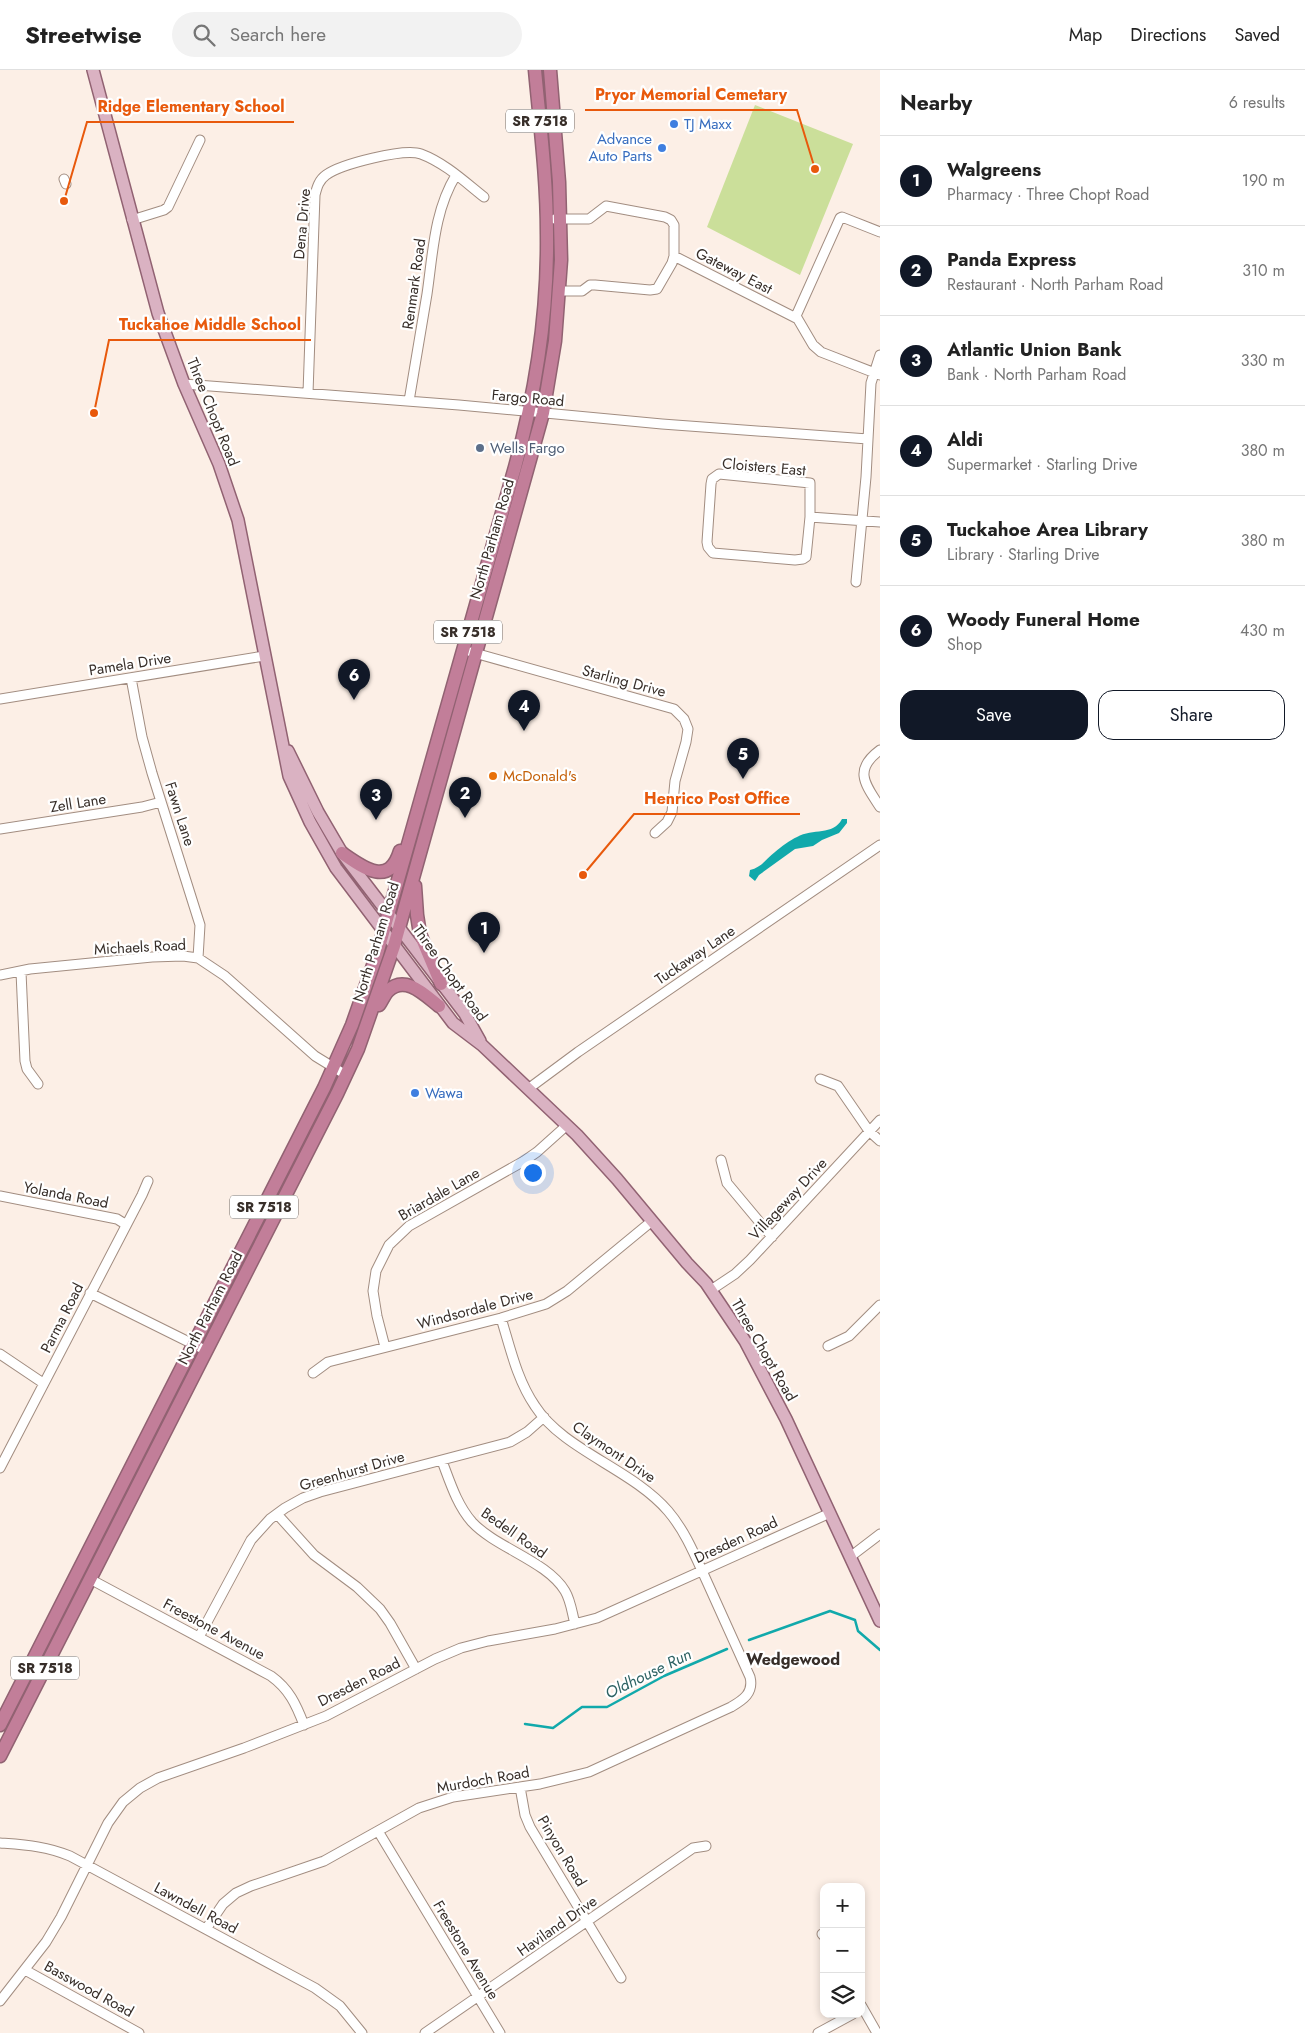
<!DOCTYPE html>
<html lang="en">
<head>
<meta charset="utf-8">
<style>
	:root { --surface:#fff; --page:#f2f2f2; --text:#222; --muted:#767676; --line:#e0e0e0; --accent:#111827 }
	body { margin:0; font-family:Jost,sans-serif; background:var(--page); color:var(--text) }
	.controls { position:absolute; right:15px; bottom:15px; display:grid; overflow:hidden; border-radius:10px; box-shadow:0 2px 8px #0003 }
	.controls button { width:45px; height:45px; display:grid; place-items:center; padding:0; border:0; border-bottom:1px solid var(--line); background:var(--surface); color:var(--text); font:25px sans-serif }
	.you { position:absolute; left:532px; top:1102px; width:18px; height:18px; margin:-12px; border:4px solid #fff; border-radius:50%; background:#1a73e8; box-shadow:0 0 0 8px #1a73e833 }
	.badge { display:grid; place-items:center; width:32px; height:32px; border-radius:50%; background:var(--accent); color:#fff; font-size:16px; font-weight:700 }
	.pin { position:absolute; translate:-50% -41px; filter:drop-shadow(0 1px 2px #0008) }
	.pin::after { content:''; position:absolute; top:26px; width:18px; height:15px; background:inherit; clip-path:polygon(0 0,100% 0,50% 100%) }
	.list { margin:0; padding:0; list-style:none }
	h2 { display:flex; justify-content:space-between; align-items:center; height:65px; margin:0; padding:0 20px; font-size:21px }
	h2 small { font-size:16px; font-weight:400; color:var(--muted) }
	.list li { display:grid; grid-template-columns:32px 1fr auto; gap:15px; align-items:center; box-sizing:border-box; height:90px; padding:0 20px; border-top:1px solid var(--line) }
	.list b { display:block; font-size:19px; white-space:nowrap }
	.list p { margin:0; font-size:16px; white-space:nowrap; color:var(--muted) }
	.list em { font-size:16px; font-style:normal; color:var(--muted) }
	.actions { display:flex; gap:10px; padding:15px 20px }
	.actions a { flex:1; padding:11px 0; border:1px solid var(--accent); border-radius:15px; text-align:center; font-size:18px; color:var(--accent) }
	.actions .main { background:var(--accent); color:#fff }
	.icon { flex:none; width:28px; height:28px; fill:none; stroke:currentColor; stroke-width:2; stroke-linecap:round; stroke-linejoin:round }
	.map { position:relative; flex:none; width:880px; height:1963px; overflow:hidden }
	header { display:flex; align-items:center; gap:30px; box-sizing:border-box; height:70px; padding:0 25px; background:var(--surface); border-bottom:1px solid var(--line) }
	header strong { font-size:24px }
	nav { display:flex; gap:28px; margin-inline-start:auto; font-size:18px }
	.search { width:350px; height:45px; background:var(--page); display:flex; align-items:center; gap:12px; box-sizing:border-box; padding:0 18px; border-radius:28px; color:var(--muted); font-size:19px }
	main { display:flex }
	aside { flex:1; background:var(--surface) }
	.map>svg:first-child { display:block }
	.green { fill:#cbdf9a }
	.water { fill:#11a9ab }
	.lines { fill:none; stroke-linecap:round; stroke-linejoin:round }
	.stream { stroke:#11a9ab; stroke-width:2.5 }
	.minor-casing { stroke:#a28d81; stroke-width:11 }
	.major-casing { stroke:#916272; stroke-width:14 }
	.highway-casing { stroke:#916272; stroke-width:15 }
	.minor { stroke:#fff; stroke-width:9 }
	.major { stroke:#dab2c2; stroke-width:11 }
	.highway { stroke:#c27e99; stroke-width:12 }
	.shop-dot { fill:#3f7fe0; stroke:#fff; stroke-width:2 }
	.service-dot { fill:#5c6f8a; stroke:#fff; stroke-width:2 }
	.food-dot { fill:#e8710a; stroke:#fff; stroke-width:2 }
	.labels { text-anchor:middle; stroke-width:4.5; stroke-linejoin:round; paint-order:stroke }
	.shield { fill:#fff; stroke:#736d69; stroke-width:1 }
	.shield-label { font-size:14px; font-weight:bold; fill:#372e29 }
	.shop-label { font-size:15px; fill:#366cbe; stroke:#fff; text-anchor:start }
	.street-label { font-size:15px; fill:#372e29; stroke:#fff }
	.service-label { font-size:15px; fill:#4e5e75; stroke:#fff; text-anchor:start }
	.food-label { font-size:15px; fill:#c56008; stroke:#fff; text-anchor:start }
	.neighbourhood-label { font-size:16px; font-weight:bold; fill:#372e29; stroke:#fff }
	.water-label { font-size:16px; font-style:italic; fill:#2d6263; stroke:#fff }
	.leader { fill:none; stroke:#e8590c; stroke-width:2 }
	.callout-dot { fill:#e8590c; stroke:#fff; stroke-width:2 }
	.callout-label { font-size:16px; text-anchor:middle; font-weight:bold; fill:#e8590c; stroke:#fff; stroke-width:4.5; stroke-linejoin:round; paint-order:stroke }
</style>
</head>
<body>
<header>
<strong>Streetwise</strong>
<div class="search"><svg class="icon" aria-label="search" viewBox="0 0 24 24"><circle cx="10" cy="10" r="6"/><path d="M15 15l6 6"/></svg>Search here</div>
<nav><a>Map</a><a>Directions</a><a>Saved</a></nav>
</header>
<main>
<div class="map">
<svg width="880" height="1963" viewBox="0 0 880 1963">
	<rect width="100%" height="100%" fill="#fcefe6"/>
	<path class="green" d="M755,35l98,39 -53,131 -93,-48z"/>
	<path class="water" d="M842,749h5v4l-8,10 -17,7 -9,6 -18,3 -36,26 -4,6 -6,-5 1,-6c12,-3 16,-11 25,-18 6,-5 15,-12 22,-15 16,-9 36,-1 45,-18z"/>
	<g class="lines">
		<path class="stream" d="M749,1570l81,-29 25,9 3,11 22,19
			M525,1654l28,4 29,-21h25l57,-31 63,-27"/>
		<defs>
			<path id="minor" d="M64,109l2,5
				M555,149h34l17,-13 59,11 6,3 3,5v31l-2,7 -15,26 -7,1 -55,-5h-5l-8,6h-22
				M132,150l32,-10 4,-3 32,-67
				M880,162l-38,-15 -2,1 -44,98 17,29 8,7 59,23
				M674,186l122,62
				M184,314l275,21 203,19 206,15
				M308,323l7,-198c2,-8 4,-15 11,-20 15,-11 78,-27 95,-21 24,9 44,28 63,43
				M409,331c6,-36 12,-71 18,-107 6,-41 7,-83 29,-119
				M719,404l91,9v34l-4,40 -3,2 -8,1 -82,-7 -5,-6 -1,-5 4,-58 1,-5z
				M810,447l70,5
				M856,512l10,-105 5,-94 9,-28
				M471,582l203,57 10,10 4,10 -2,13 -11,39 -3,31 -5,10 -12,11
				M131,608l11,59 10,36 48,152 -2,33
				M0,629l264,-43
				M880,680c-27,20 -15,34 0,57
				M0,759l142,-22 19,-5
				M21,902l4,89 2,8 11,15
				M0,905l30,-6 122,-12 31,-1 15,2 27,18 90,80 31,19
				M820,1009l18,7 31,45 11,10
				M528,1019l50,-37 302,-207
				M721,1090l6,23 45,54
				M0,1126l117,23 8,5
				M711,1220l24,-16 15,-14 130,-140
				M90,1223l117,58
				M828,1276l21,-10 31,-31
				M385,1277l-8,-31 -4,-25 3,-20 13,-26 20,-19 115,-65 13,-9 29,-26
				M0,1284l43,29
				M313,1303l15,-11 173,-44 45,-14 21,-13 85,-70
				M442,1391c8,21 15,44 30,61 24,26 75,39 93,69 6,10 7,22 10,33
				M0,1398l142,-273 6,-14
				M277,1444l37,41 43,32 23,22 10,14 26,46
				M850,1487l30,-23
				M90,1509l181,97c18,13 25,28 33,49
				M199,1567l52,-97 19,-21 15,-11 18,-10 17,-6 190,-50 17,-10 17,-15
				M520,1717l5,28 5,12 91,151
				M378,1761l122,202
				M0,1773c26,2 46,3 70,13l245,132 25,18 22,27
				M206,1859l17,-25 13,-11 15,-7 73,-25 95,-53 34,-11 87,-13 49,-12 142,-65c12,-7 23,-14 19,-30 -14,-31 -28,-62 -42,-93 -12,-26 -22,-52 -40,-73 -36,-42 -105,-61 -133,-105 -18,-26 -25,-59 -34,-88
				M822,1864l2,2
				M25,1900l114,63
				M0,1931l46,-59 15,-25 47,-94 15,-21 17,-14 18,-10 86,-30 82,-32 109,-57 26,-11 27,-7 67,-12 42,-11 233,-105
				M861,1935l16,28
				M425,1963l268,-185 13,-2
				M818,1963l35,-19"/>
			<path id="major" d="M93,0l65,243 26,71 35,80 19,56 51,256 21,46 26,46 117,155 29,22 95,90 40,44 70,84 19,20 39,58 41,78 94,202
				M288,681l30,61 24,41 123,161 15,27"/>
			<path id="highway" d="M342,783c20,14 47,35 58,-2
				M415,816l2,29 3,19 21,50
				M379,935c3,-4 5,-10 9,-14 17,-17 37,4 51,15
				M0,1655l324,-637 28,-63 25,-71 138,-487c21,-76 33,-154 32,-233 0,-55 -7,-110 -12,-164
				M0,1686l337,-662 21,-45 36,-103 149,-533 12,-72 6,-81 -2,-78 -9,-112"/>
		</defs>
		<use href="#minor" class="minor-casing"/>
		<use href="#major" class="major-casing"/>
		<use href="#highway" class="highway-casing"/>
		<use href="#minor" class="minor"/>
		<use href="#major" class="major"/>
		<use href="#highway" class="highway"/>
	</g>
	<g class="shop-dot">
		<circle cx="674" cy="54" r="5"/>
		<circle cx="662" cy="78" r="5"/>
		<circle cx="415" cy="1023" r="5"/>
	</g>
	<circle class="service-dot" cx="480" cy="378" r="5"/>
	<circle class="food-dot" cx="493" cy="706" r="5"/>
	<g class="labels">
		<g class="shield">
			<rect x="506" y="39.5" width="68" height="23" rx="4"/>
			<rect x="434" y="550.5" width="68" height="23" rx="4"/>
			<rect x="230" y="1125.5" width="68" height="23" rx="4"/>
			<rect x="11" y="1586.5" width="68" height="23" rx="4"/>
		</g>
		<g class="shield-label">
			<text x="540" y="56">SR 7518</text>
			<text x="468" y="567">SR 7518</text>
			<text x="264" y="1142">SR 7518</text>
			<text x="45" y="1603">SR 7518</text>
		</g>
		<g class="shop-label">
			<text x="684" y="59">TJ Maxx</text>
			<text x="652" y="74" text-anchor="end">Advance<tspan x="652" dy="17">Auto Parts</tspan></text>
			<text x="425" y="1028">Wawa</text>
		</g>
		<g class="street-label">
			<text transform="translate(302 154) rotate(-85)" y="5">Dena Drive</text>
			<text transform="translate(734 201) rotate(27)" y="5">Gateway East</text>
			<text transform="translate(414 214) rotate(-82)" y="5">Renmark Road</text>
			<text transform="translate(528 328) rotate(5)" y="5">Fargo Road</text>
			<text transform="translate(213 342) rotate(68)" y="5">Three Chopt Road</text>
			<text transform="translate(764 397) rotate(5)" y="5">Cloisters East</text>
			<text transform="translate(492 469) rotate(-74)" y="5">North Parham Road</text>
			<text transform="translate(130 594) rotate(-9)" y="5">Pamela Drive</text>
			<text transform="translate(624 611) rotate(15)" y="5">Starling Drive</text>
			<text transform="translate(78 733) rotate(-9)" y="5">Zell Lane</text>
			<text transform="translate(180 744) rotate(72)" y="5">Fawn Lane</text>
			<text transform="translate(376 872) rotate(-73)" y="5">North Parham Road</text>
			<text transform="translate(140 877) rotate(-3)" y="5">Michaels Road</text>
			<text transform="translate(695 885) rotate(-34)" y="5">Tuckaway Lane</text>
			<text transform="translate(450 903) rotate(54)" y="5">Three Chopt Road</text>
			<text transform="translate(439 1124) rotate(-30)" y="5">Briardale Lane</text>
			<text transform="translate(66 1125) rotate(11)" y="5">Yolanda Road</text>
			<text transform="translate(788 1129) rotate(-47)" y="5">Villageway Drive</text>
			<text transform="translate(210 1238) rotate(-63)" y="5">North Parham Road</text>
			<text transform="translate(475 1239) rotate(-15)" y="5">Windsordale Drive</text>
			<text transform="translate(62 1248) rotate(-63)" y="5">Parma Road</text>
			<text transform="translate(764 1280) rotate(60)" y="5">Three Chopt Road</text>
			<text transform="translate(614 1382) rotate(34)" y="5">Claymont Drive</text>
			<text transform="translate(352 1401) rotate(-16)" y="5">Greenhurst Drive</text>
			<text transform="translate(514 1463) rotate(35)" y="5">Bedell Road</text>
			<text transform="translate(736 1470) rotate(-25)" y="5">Dresden Road</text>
			<text transform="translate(214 1559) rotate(28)" y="5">Freestone Avenue</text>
			<text transform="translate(359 1612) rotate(-27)" y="5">Dresden Road</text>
			<text transform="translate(483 1710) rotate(-10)" y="5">Murdoch Road</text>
			<text transform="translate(562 1781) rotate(59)" y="5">Pinyon Road</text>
			<text transform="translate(196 1838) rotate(28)" y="5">Lawndell Road</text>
			<text transform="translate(557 1856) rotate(-35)" y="5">Haviland Drive</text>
			<text transform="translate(466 1880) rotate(59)" y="5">Freestone Avenue</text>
			<text transform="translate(89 1919) rotate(29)" y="5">Basswood Road</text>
		</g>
		<g class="service-label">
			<text x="490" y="383">Wells Fargo</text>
		</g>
		<g class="food-label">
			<text x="503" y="711">McDonald's</text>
		</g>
		<g class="neighbourhood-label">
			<text x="793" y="1595">Wedgewood</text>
		</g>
		<g class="water-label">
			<text transform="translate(648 1603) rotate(-26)" y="6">Oldhouse Run</text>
		</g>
	</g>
	<path class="leader" d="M815 99L797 40H585M64 131L87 52H294M94 343L109 270H311M583 805L634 744H800"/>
	<g class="callout-dot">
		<circle cx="815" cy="99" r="5"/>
		<circle cx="64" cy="131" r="5"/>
		<circle cx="94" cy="343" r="5"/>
		<circle cx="583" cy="805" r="5"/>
	</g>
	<g class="callout-label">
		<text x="691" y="30">Pryor Memorial Cemetary</text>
		<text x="191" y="42">Ridge Elementary School</text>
		<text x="210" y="260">Tuckahoe Middle School</text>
		<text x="717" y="734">Henrico Post Office</text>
	</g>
</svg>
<div class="controls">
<button>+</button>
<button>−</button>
<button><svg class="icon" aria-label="layers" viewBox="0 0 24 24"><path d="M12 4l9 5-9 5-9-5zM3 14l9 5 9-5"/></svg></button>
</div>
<div class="you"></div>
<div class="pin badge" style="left:484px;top:883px">1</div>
<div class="pin badge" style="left:465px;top:748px">2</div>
<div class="pin badge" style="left:376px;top:750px">3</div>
<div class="pin badge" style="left:524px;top:661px">4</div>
<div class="pin badge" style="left:743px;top:709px">5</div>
<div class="pin badge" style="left:354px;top:630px">6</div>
</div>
<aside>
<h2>Nearby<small>6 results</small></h2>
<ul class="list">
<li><span class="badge">1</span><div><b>Walgreens</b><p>Pharmacy · Three Chopt Road</p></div><em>190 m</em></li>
<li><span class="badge">2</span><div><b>Panda Express</b><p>Restaurant · North Parham Road</p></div><em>310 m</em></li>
<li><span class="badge">3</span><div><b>Atlantic Union Bank</b><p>Bank · North Parham Road</p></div><em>330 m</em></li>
<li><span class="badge">4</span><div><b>Aldi</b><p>Supermarket · Starling Drive</p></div><em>380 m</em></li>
<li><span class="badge">5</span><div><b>Tuckahoe Area Library</b><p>Library · Starling Drive</p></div><em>380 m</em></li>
<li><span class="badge">6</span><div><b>Woody Funeral Home</b><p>Shop</p></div><em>430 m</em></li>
</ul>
<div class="actions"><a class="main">Save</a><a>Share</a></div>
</aside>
</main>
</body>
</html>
